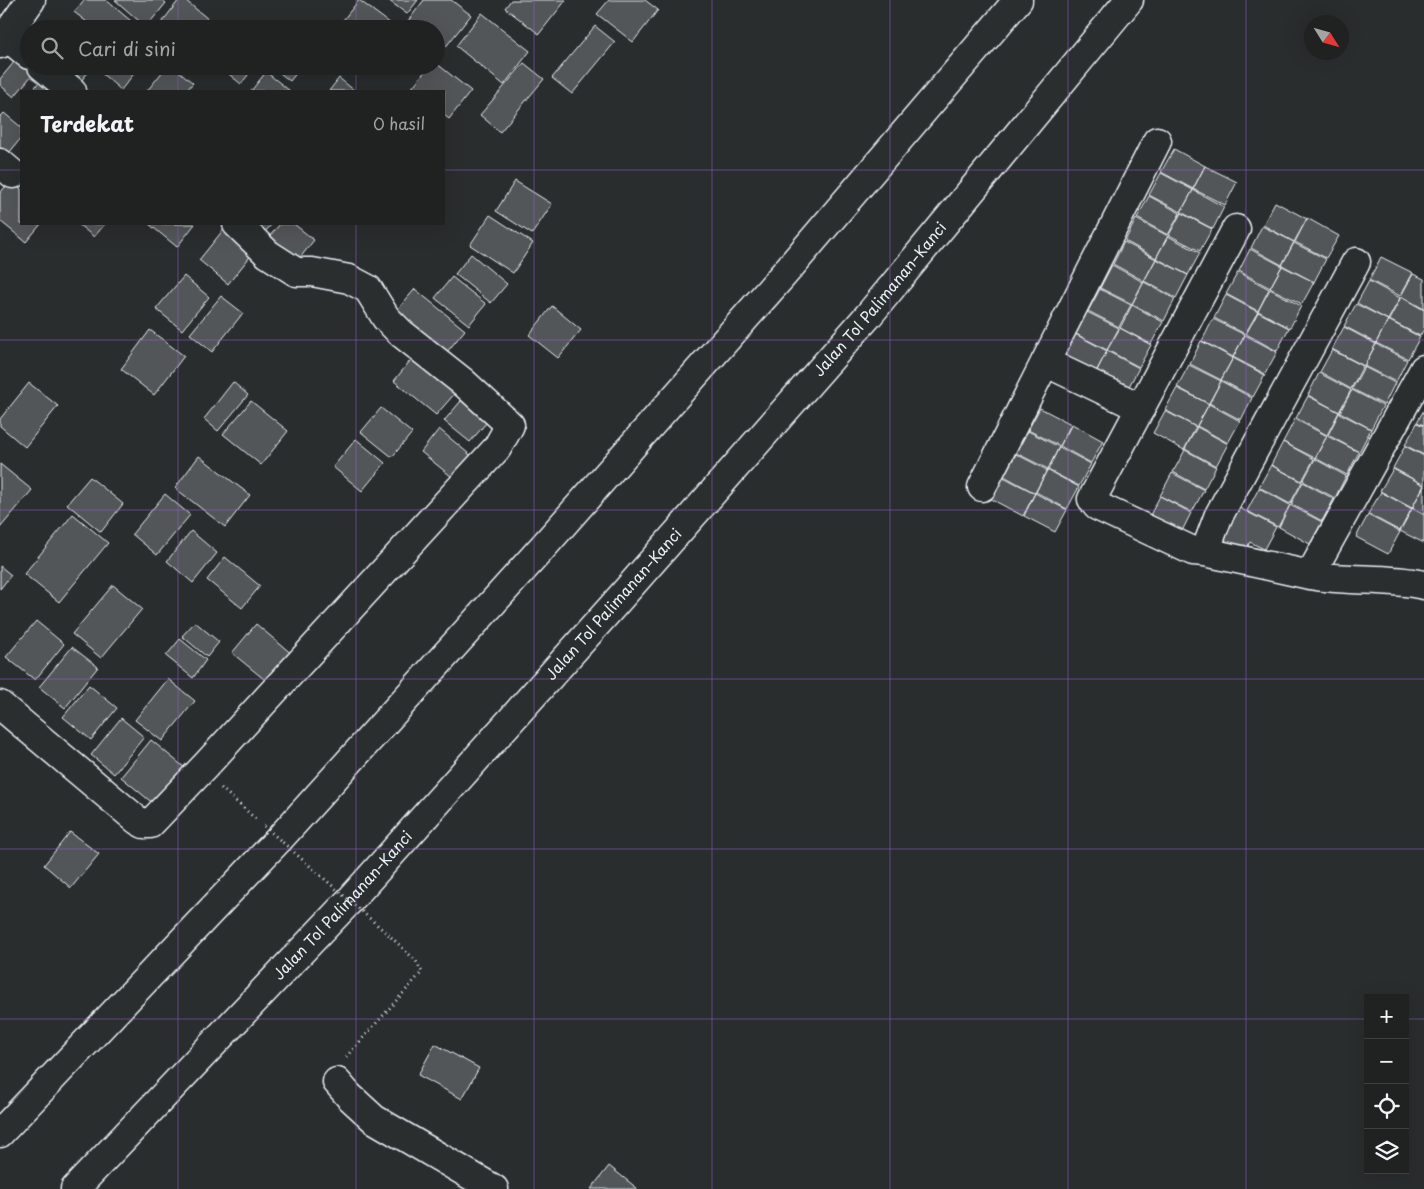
<!DOCTYPE html>
<html lang="id">
<head>
<meta charset="utf-8">
<style>
	:root { --surface:#202222; --page:#2d2f2f; --text:#f1f3f6; --muted:#a2a4a5; --line:#3d3f40 }
	body { margin:0; font-family:"Playpen Sans",sans-serif; background:var(--page); color:var(--text) }
	.controls { position:absolute; right:15px; bottom:15px; display:grid; overflow:hidden; border-radius:0px; box-shadow:0 5px 20px #0002 }
	.controls button { width:45px; height:45px; display:grid; place-items:center; padding:0; border:0; border-bottom:1px solid var(--line); background:var(--surface); color:var(--text); font:25px sans-serif }
	.compass { position:absolute; left:1304px; top:15px; width:45px; height:45px; border-radius:50%; background:var(--surface); box-shadow:0 5px 20px #0002; rotate:127deg }
	.list { margin:0; padding:0; list-style:none }
	h2 { display:flex; justify-content:space-between; align-items:center; height:65px; margin:0; padding:0 20px; font-size:21px }
	h2 small { font-size:16px; font-weight:400; color:var(--muted) }
	.icon { flex:none; width:28px; height:28px; fill:none; stroke:currentColor; stroke-width:2; stroke-linecap:round; stroke-linejoin:round }
	.map { position:relative; flex:none; width:1424px; height:1189px; overflow:hidden }
	.search { position:absolute; background:var(--surface); box-shadow:0 5px 20px #0002; left:20px; top:20px; width:425px; height:55px; display:flex; align-items:center; gap:12px; box-sizing:border-box; padding:0 18px; border-radius:28px; color:var(--muted); font-size:19px }
	.panel { position:absolute; background:var(--surface); box-shadow:0 5px 20px #0002; left:20px; top:90px; width:425px; height:135px; border-radius:0px }
	.map>svg:first-child { display:block }
	.building { fill:#535759; stroke:#e8f1f8 }
	.lines { fill:none; stroke-linecap:round; stroke-linejoin:round }
	.minor-casing { stroke:#e8f1f8; stroke-width:31 }
	.highway-casing { stroke:#e8f1f8; stroke-width:31 }
	.path { stroke:#e8f1f8; stroke-width:3; stroke-dasharray:1 4; stroke-linecap:butt }
	.minor { stroke:#2a2d2e; stroke-width:28 }
	.highway { stroke:#2a2d2e; stroke-width:28 }
	.path-bridge { stroke:#e8f1f8; stroke-width:3; stroke-dasharray:1 4; stroke-linecap:butt }
	.grid { fill:none; stroke:#965dcd; stroke-width:1; stroke-opacity:0.55 }
	.labels { text-anchor:middle; stroke-width:4; stroke-linejoin:round; paint-order:stroke }
	.street-label { font-size:15px; fill:#e8f1f8; stroke:#2a2d2e }
</style>
</head>
<body>
<div class="map">
<svg width="1424" height="1189" viewBox="0 0 1424 1189">
	<rect width="100%" height="100%" fill="#2a2d2e"/>
	<filter id="ink" filterUnits="userSpaceOnUse"><feTurbulence type="fractalNoise" baseFrequency=".02" numOctaves="2"/><feDisplacementMap in="SourceGraphic" scale="10" xChannelSelector="R" yChannelSelector="G"/><feConvolveMatrix kernelMatrix="1 2 1 2 8 2 1 2 1" color-interpolation-filters="sRGB"/></filter>
	<g filter="url(#ink)">
		<path class="building" d="M84,0h22l25,21 -6,8h-29l-22,-17z
			M115,0h47l4,3 -20,24z
			M179,0h6l35,29h-58l-3,-3z
			M359,0l36,27 -2,2h-57z
			M388,0h30l-11,14z
			M424,0h27l20,15 -27,34 -8,-6v-14h-18l-10,-8z
			M511,0h55l-27,34 -34,-26z
			M609,0h36l13,10 -25,32 -36,-28z
			M482,13l48,38 -26,34 -48,-39z
			M595,26l20,16 -43,52 -20,-16z
			M20,55l17,14 -23,28 -14,-12v-6z
			M436,63l35,28 -22,28 -5,-4v-24h-30l-3,-2 18,-23h7z
			M524,63l20,16 -44,53 -20,-17z
			M45,66h48l-19,24z
			M105,66h35l-19,24 -21,-18z
			M167,66h6l20,17 -7,8h-39z
			M219,66h36l-14,18z
			M271,66h31l-12,15z
			M266,72l24,19h-39z
			M43,77l17,14h-28z
			M339,78l16,13h-26z
			M4,113l17,14v11l-15,19 -6,-5v-35z
			M1174,149l31,17 -12,23 -32,-17z
			M1205,166l32,16 -12,23 -32,-16z
			M1161,173l32,17 -12,22 -32,-17z
			M11,180l10,9v35h20l-15,18 -26,-21v-28z
			M515,181l37,23 -20,30 -36,-23z
			M1193,190l31,17 -11,22 -32,-17z
			M1149,196l31,17 -12,22 -31,-17z
			M1275,202l32,17 -13,23 -31,-17z
			M1181,213l31,16 -12,22 -31,-16z
			M490,215l43,28 -20,30 -43,-28z
			M1307,218l32,18 -13,22 -31,-16z
			M1136,219l32,17 -12,22 -31,-17z
			M78,224h27l-11,13z
			M149,224h46l-18,23z
			M228,224l29,24 -29,36 -29,-24z
			M256,224h16l-7,8z
			M280,224h14l20,16 -22,28 -29,-24z
			M1262,226l32,16 -12,23 -31,-17z
			M1168,236l32,17 -12,22 -32,-17z
			M1124,242l32,17 -12,22 -31,-17z
			M1294,243l32,16 -12,23 -32,-17z
			M1250,249l32,17 -12,22 -31,-17z
			M471,254l36,30 -16,19 -36,-29z
			M1381,257l32,16 -13,23 -31,-16z
			M1156,259l32,16 -12,23 -32,-17z
			M1112,265l31,17 -11,22 -32,-16z
			M1282,266l32,16 -12,22 -32,-16z
			M1238,272l31,17 -11,22 -32,-17z
			M1413,274l11,5v30l-23,-13z
			M184,276l25,21 -27,33 -26,-21z
			M452,277l34,27 -17,21 -34,-27z
			M1369,281l31,17 -12,22 -31,-17z
			M1144,282l31,17 -11,22 -32,-17z
			M415,289l50,41 -23,28 -51,-41z
			M1100,289l31,16 -12,22 -31,-16z
			M1270,289l31,17 -11,22 -32,-17z
			M1226,295l32,17 -13,22 -31,-16z
			M221,296l22,17 -31,39 -22,-18z
			M1401,297l23,13v19l-4,7 -31,-16z
			M1356,304l32,16 -12,23 -32,-17z
			M1132,305l31,17 -12,22 -31,-16z
			M552,306l29,24 -23,28 -29,-23z
			M1087,312l32,16 -12,22 -31,-16z
			M1258,312l31,16 -12,23 -31,-17z
			M1213,319l32,16 -12,22 -31,-16z
			M1388,320l32,17 -12,22 -32,-16z
			M1344,327l32,17 -12,22 -32,-17z
			M1120,328l31,17 -12,22 -32,-17z
			M150,330l34,26 -30,39 -33,-26z
			M1075,334l32,17 -12,23 -31,-17z
			M1245,335l32,17 -12,22 -32,-17z
			M1201,341l32,17 -12,22 -31,-16z
			M1376,344l31,16 -11,22 -32,-16z
			M1332,350l31,16 -12,23 -31,-17z
			M1107,351l32,17 -12,22 -32,-16z
			M414,356l43,35 -21,24 -42,-34z
			M1233,358l32,17 -12,22 -32,-17z
			M1189,365l32,16 -12,23 -32,-17z
			M1364,367l31,16 -11,22 -32,-16z
			M1319,373l32,17 -12,22 -31,-17z
			M1221,381l31,17 -11,22 -32,-17z
			M233,382l15,13 -30,36 -14,-12z
			M29,383l29,23 -33,41 -25,-21v-7z
			M1177,388l32,16 -13,23 -31,-17z
			M1352,390l31,16 -12,23 -31,-17z
			M466,395l26,21 -22,26 -26,-21z
			M1308,396l31,16 -12,23 -31,-17z
			M251,401l37,30 -27,34 -38,-31z
			M1209,404l31,17 -12,22 -31,-17z
			M381,408l31,25 -20,24 -31,-25z
			M1040,408l31,16 -11,22 -32,-16z
			M1424,410v15l-7,-3z
			M1165,411l31,16 -12,23 -31,-17z
			M1339,413l32,16 -12,23 -31,-17z
			M1295,419l32,17 -12,22 -32,-16z
			M1417,423l7,3v29l-19,-10z
			M1072,424l31,17 -12,22 -31,-17z
			M1197,427l31,17 -12,22 -31,-17z
			M439,429l36,30 -18,22 -36,-29z
			M1028,431l31,16 -11,22 -32,-16z
			M1327,436l32,16 -12,23 -32,-17z
			M356,439l29,24 -23,28 -29,-24z
			M1283,442l31,17 -12,22 -31,-16z
			M1405,446l19,10v29l-31,-17z
			M1059,447l32,17 -12,22 -31,-16z
			M1185,450l31,17 -12,22 -31,-17z
			M1016,454l31,16 -12,23 -31,-17z
			M199,456l51,39 -25,32 -50,-39z
			M1315,459l31,17 -11,22 -32,-17z
			M0,464l32,26 -32,38z
			M1271,465l31,17 -12,22 -31,-17z
			M1393,469l31,16 -12,23 -32,-17z
			M1047,470l32,17 -12,22 -31,-17z
			M1172,473l32,17 -12,22 -32,-16z
			M90,477l33,27 -22,28 -34,-28z
			M1003,477l32,16 -12,23 -32,-17z
			M1303,482l31,17 -12,22 -31,-17z
			M1424,486v28l-12,-6z
			M1259,488l31,17 -12,22 -31,-16z
			M1381,492l31,17 -12,22 -32,-17z
			M1035,493l32,17 -12,22 -31,-16z
			M165,494l25,21 -33,40 -25,-21z
			M1160,496l31,17 -11,22 -32,-16z
			M1234,505l42,22 -12,22 -14,-7 -5,9 -26,-13z
			M1290,505l32,17 -12,22 -31,-17z
			M1412,508l12,7v28l-24,-12z
			M73,514l35,29 -49,59 -35,-28z
			M1368,515l32,17 -12,22 -32,-17z
			M191,531l26,22 -24,30 -26,-22z
			M225,557l35,29 -18,22 -35,-28z
			M0,566l11,9 -11,14z
			M113,585l29,24 -41,49 -29,-24z
			M36,621l28,23 -29,36 -29,-23z
			M195,622l24,20 -12,15 -25,-21z
			M256,624l37,31 -23,29 -38,-31z
			M180,639l26,21 -13,18 -27,-22z
			M72,647l26,20 -33,41 -26,-21z
			M168,679l27,22 -33,40 -27,-21z
			M89,685l28,23 -26,32 -28,-23z
			M121,718l23,19 -30,37 -23,-19z
			M151,740l34,28 -30,37 -34,-28z
			M70,832l29,22 -28,34 -27,-23z
			M435,1044l44,24 -17,31 -44,-24z
			M609,1166l29,23h-47z"/>
		<g class="lines">
			<defs>
				<path id="minor" d="M6,36l23,19
					M0,44l31,-44
					M42,66l30,25
					M0,163l13,11
					M1045,362l96,46
					M1424,369l-114,206c38,7 76,2 114,10
					M982,487l175,-346
					M1205,552l-12,-1 -96,-45 -5,-7 144,-270
					M1310,575l-105,-23 13,-35 138,-255
					M0,705l137,115 7,4h6l58,-61 289,-315 13,-23 -47,-43 -62,-49 -15,-15 -18,-29 -19,-10 -37,-7h-16l-28,-18 -31,-30
					M337,1082l12,14 25,23 120,70"/>
				<g id="highway">
					<path d="M0,1133l281,-296 262,-290 241,-273 234,-274"/>
					<path id="s1" d="M75,1189l276,-290 261,-292 256,-291 261,-316"/>
				</g>
			</defs>
			<use href="#minor" class="minor-casing"/>
			<use href="#highway" class="highway-casing"/>
			<path class="path" d="M221,788l37,33
				M346,1057l76,-85 -6,-11 -25,-24"/>
			<use href="#minor" class="minor"/>
			<use href="#highway" class="highway"/>
			<path class="path-bridge" d="M264,826l127,111"/>
		</g>
	</g>
	<path class="grid" d="M178,0v29M356,0v29M534,0v1189M712,0v1189M890,0v1189M1068,0v1189M1246,0v1189M178,66v25M356,66v25M0,170h21M444,170h980M178,224v965M356,224v965M0,340h1424M0,510h1424M0,679h1424M0,849h1424M0,1019h1368M1405,1019h19"/>
	<g class="labels">
		<g class="street-label">
			<text dy="5" stroke="none"><textPath href="#s1" startOffset="1200">Jalan Tol Palimanan–Kanci</textPath></text>
			<text dy="5" stroke="none"><textPath href="#s1" startOffset="795">Jalan Tol Palimanan–Kanci</textPath></text>
			<text dy="5" stroke="none"><textPath href="#s1" startOffset="390">Jalan Tol Palimanan–Kanci</textPath></text>
		</g>
	</g>
</svg>
<div class="controls">
<button>+</button>
<button>−</button>
<button><svg class="icon" aria-label="locate" viewBox="0 0 24 24"><circle cx="12" cy="12" r="6"/><path d="M12 2v4M12 18v4M2 12h4M18 12h4"/></svg></button>
<button><svg class="icon" aria-label="layers" viewBox="0 0 24 24"><path d="M12 4l9 5-9 5-9-5zM3 14l9 5 9-5"/></svg></button>
</div>
<svg class="compass" viewBox="-18 -18 36 36"><path d="M0-13l5 13h-10z" fill="#e53935"/><path d="M0 13l5-13h-10z" fill="#a2a4a5"/></svg>
<div class="search"><svg class="icon" aria-label="search" viewBox="0 0 24 24"><circle cx="10" cy="10" r="6"/><path d="M15 15l6 6"/></svg>Cari di sini</div>
<section class="panel">
<h2>Terdekat<small>0 hasil</small></h2>
<ul class="list">
</ul>
</section>
</div>
</body>
</html>
